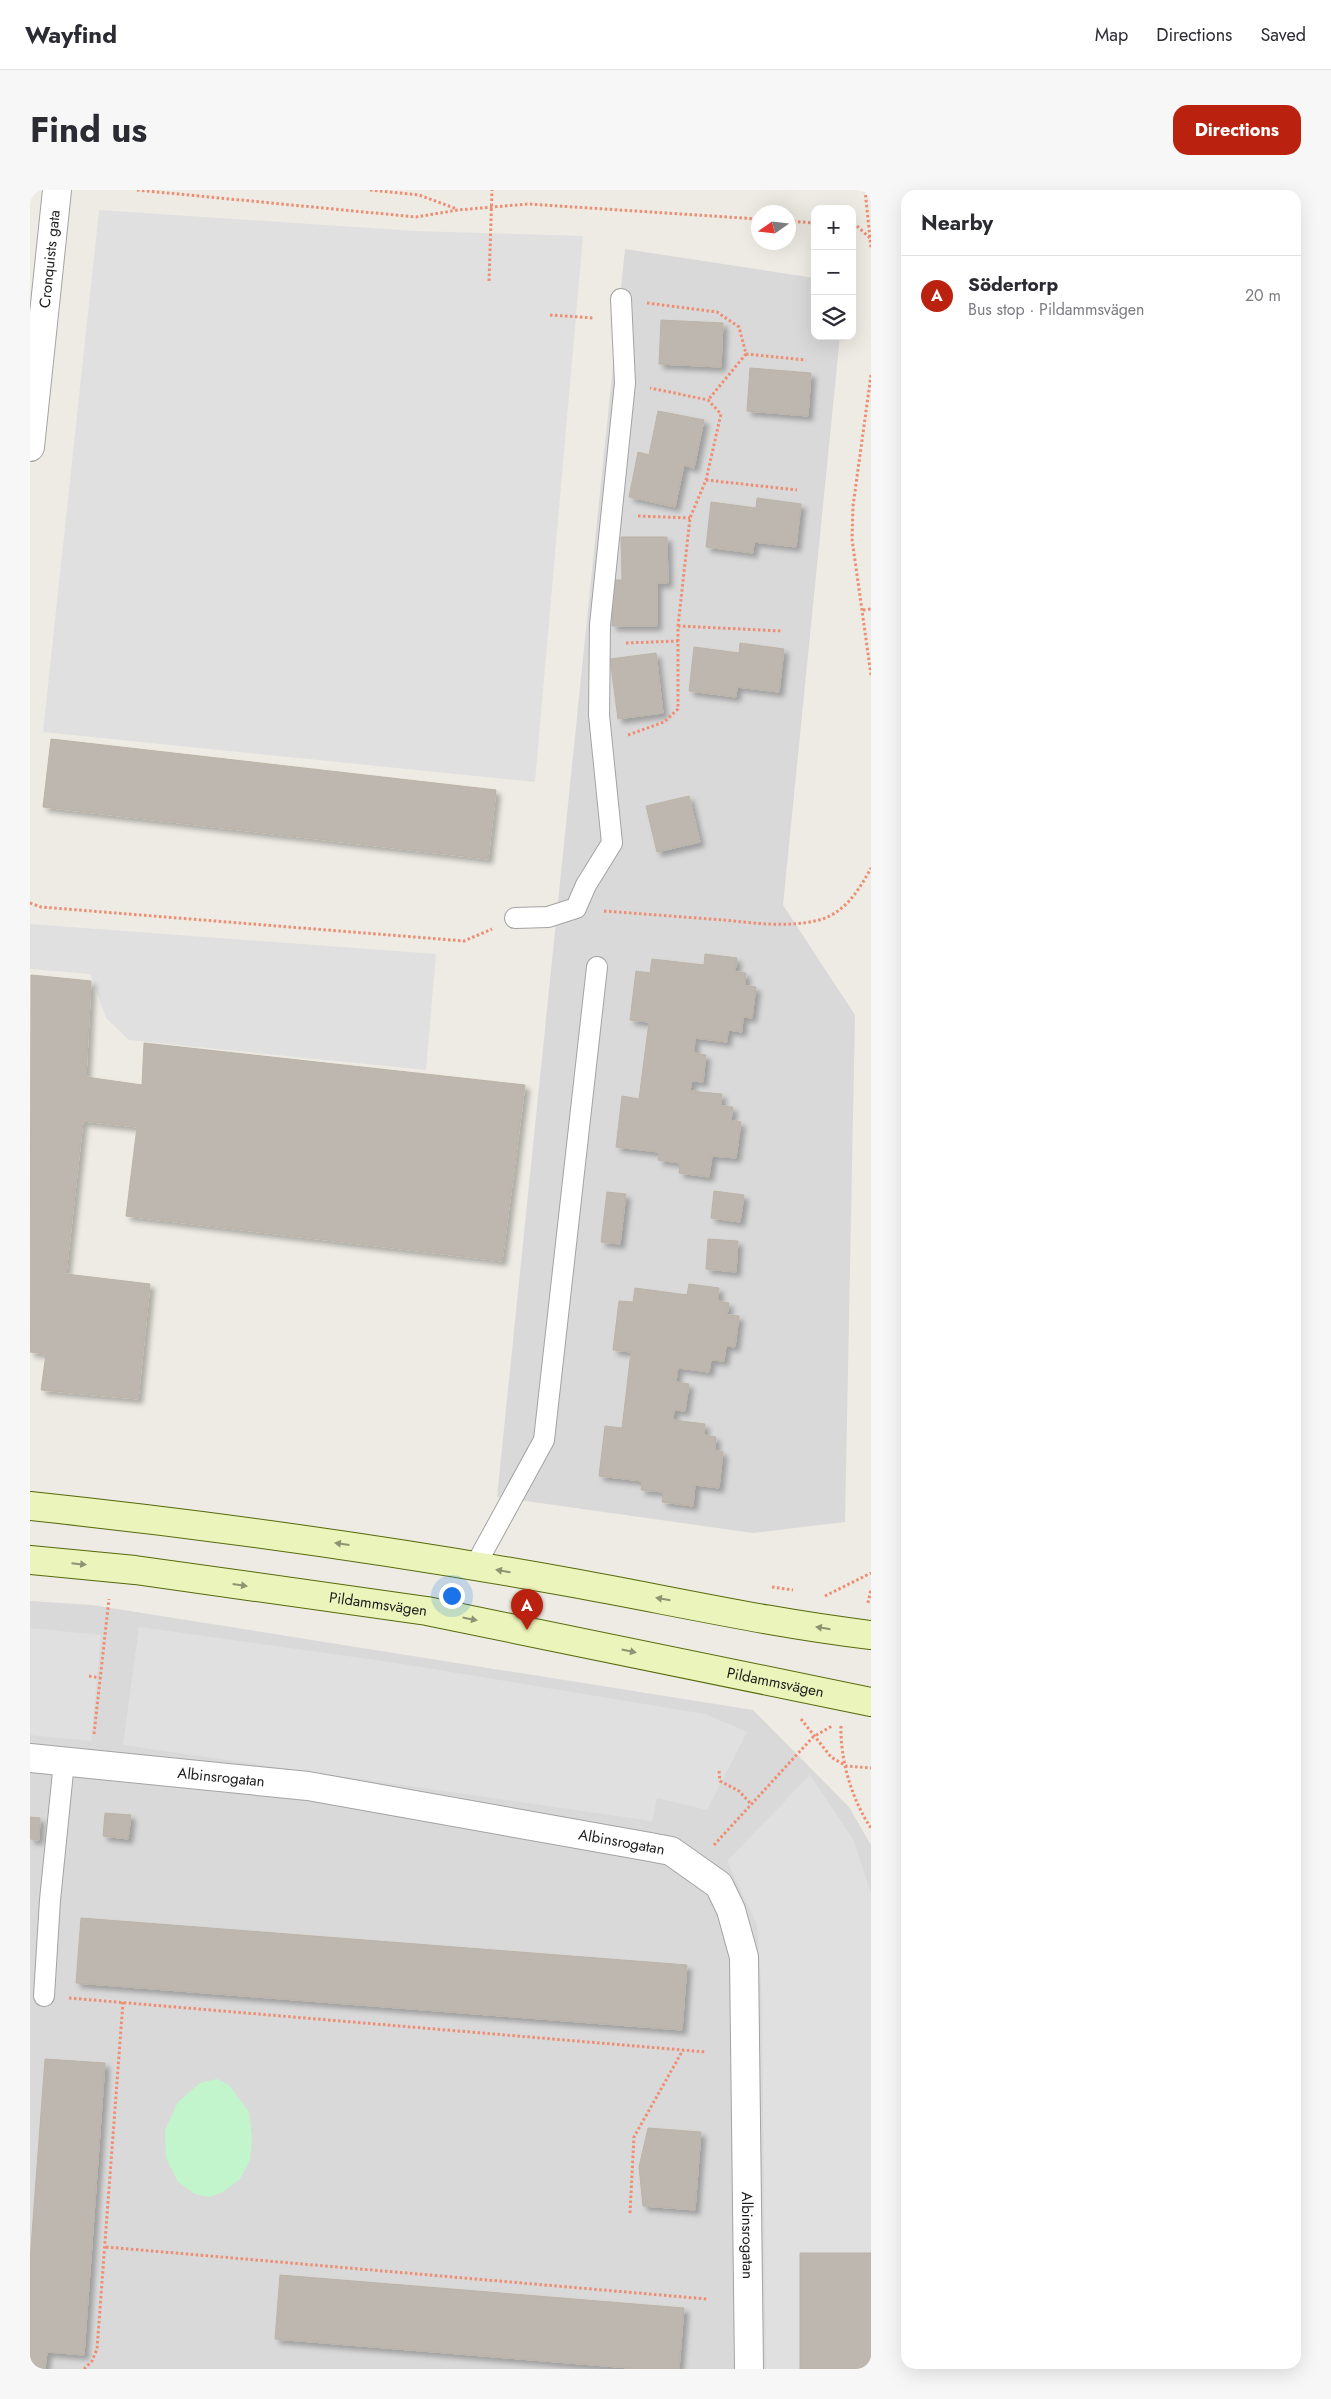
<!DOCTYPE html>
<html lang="en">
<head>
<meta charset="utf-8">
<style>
	:root { --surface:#fff; --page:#f7f7f7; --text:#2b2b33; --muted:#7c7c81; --line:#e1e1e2; --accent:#ba220f }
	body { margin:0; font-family:Jost,sans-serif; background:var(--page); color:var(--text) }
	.controls { position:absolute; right:15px; top:15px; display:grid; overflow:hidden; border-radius:10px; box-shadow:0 5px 20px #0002 }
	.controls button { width:45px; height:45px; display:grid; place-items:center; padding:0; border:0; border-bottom:1px solid var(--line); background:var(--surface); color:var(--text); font:25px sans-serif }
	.compass { position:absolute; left:721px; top:15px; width:45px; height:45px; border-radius:50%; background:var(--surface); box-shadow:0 5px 20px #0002; rotate:256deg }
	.you { position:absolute; left:421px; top:1405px; width:18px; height:18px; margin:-12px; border:4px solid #fff; border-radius:50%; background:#1a73e8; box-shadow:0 0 0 8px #1a73e833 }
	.badge { display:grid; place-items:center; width:32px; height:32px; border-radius:50%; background:var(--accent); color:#fff; font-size:16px; font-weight:700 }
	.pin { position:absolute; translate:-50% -41px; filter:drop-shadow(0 1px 2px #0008) }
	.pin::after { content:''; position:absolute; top:26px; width:18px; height:15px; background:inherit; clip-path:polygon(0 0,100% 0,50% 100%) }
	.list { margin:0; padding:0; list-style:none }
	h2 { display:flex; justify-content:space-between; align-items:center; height:65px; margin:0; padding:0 20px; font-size:21px }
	h2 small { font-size:16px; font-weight:400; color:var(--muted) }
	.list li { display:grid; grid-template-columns:32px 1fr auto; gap:15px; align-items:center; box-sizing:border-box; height:80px; padding:0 20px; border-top:1px solid var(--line) }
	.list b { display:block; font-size:19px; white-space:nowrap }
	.list p { margin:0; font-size:16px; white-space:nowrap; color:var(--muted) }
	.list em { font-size:16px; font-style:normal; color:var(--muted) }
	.icon { flex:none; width:28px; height:28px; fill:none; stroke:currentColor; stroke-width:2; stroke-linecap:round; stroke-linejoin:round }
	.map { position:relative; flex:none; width:841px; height:2179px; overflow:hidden; border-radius:15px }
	header { display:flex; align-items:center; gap:30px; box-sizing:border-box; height:70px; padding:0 25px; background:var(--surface); border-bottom:1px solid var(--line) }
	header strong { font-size:24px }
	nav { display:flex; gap:28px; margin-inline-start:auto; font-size:18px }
	.intro { display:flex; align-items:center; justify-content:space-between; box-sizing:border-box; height:120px; padding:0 30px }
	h1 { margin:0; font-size:35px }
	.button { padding:12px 22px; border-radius:15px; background:var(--accent); color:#fff; font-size:18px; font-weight:700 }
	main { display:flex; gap:30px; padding:0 30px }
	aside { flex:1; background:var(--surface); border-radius:15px; box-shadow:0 5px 20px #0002 }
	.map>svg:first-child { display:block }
	.residential { fill:#dad9d9 }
	.park { fill:#c2f5cc }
	.parking { fill:#e0e0e0 }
	.building { fill:#bdb7b0; stroke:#bdb3a6; filter:url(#shadow) }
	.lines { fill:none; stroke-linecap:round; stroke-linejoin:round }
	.service-casing { stroke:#a3a3a3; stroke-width:22 }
	.minor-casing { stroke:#a3a3a3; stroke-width:30 }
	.secondary-casing { stroke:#556a0c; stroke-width:30 }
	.path { stroke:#ef8d72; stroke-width:3; stroke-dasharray:2.5 2.5; stroke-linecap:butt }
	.service { stroke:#fff; stroke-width:20 }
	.minor { stroke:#fff; stroke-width:28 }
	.secondary { stroke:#ebf4ba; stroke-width:28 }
	.oneway { fill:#8e9373 }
	.labels { text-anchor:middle; stroke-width:4.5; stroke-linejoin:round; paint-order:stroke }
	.street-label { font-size:15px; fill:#1c1c1c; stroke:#fff }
</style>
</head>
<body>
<header>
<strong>Wayfind</strong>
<nav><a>Map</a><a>Directions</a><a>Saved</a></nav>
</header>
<div class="intro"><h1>Find us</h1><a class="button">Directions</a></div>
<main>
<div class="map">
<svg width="841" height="2179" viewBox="0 0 841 2179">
	<defs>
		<filter id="shadow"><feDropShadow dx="4.5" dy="4.5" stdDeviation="2.5" flood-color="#0004"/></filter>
	</defs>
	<rect width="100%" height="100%" fill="#edebe3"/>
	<path class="residential" d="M595,59l190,29v58h25l-57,569 72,110 -10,507 -92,11 -256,-36z
		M0,1411l62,4 661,105 96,97 22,38v524h-841z"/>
	<path class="park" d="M187,1889l12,6 20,27 3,25 -2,23 -10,19 -17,13 -14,5 -14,-3 -17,-12 -12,-24 -1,-28 13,-28 22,-19z"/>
	<path class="parking" d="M69,20l316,21 168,5 -48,546 -492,-50z
		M0,734l406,30 -10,116 -297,-30 -23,-22 -16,-44 -60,-5z
		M109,1437l251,35 315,52 42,18 -40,78 -50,-12 -5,23 -529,-76z
		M0,1438l71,7 -10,106 -61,-6z
		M780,1585l43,64 18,55v359l-71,1v115h-34l-4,-371 -5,-74 -30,-63z"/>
	<path class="building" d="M631,130l62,3 -2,44 -62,-3z
		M720,178l61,5 -3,43 -61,-5z
		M628,221l46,9 -10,48 -10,-3 -9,42 -46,-10 9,-45 11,3z
		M727,308l44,6 -5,43 -42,-5 -1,11 -47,-6 5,-45 45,6z
		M591,347h46l1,46h-11v43h-45v-46h10z
		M710,453l44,6 -5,43 -42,-5 -1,10 -47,-6 5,-44 45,6z
		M626,463l7,60 -45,6 -8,-60z
		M21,549l445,51 -8,69 -445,-52z
		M659,606l11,46 -43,10 -11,-46z
		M675,764l32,4 -2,14 11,1 -1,13 11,1 -4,31 -9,-1 -1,15 -14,-2 -1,12 -32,-4 -1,15 12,2 -3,27 -11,-1 -2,10 32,3 -1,12 12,1 -2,14 10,1 -5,36 -24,-2 -3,21 -30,-4 1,-10 -22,-3 1,-8 -43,-5 6,-51 17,3 10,-77 -19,-2 6,-49 14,2 2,-14 52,6z
		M1,785l60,6 -5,96 56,8 2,-42 381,42 -23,176 -376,-45 11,-89 -54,-6 -17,153 84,10 -12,115 -97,-9 5,-36 -16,-2z
		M684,1001l30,4 -4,27 -29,-4z
		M577,1002l19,2 -6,50 -19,-2z
		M678,1049l30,2 -2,31 -30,-3z
		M659,1094l30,4 -1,13 11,2 -2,12 12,1 -4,31 -9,-1 -2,15 -13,-1 -2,12 -31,-4 -2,14 13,2 -4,27 -11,-1 -1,10 32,4 -1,11 12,2 -1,13 8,2 -4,36 -24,-3 -2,21 -31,-4 1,-10 -22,-2 1,-9 -43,-5 6,-50 17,2 9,-76 -18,-2 6,-49 14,1 2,-14 52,7z
		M75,1623l26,2 -3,24 -25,-3z
		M0,1627l10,1 -1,22 -9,-1z
		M51,1728l606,47 -5,65 -606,-47z
		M15,1869l60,4 -21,292 -37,-3 -2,17h-15v-108z
		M618,1938l53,4 -6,78 -52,-4 -4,-39z
		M770,2063h71v116h-71z
		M250,2085l404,33 -5,61h-37l-367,-30z"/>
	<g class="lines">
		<defs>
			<path id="service" d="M485,728l33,-1 28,-9 10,-23 26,-42 -13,-128 1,-90 25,-242 -4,-84
				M445,1376l69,-126 53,-473
				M14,1806l6,-96 14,-138"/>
			<g id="minor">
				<path id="s1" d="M0,257l27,-257"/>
				<path id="s2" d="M0,1568l278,28 342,61 21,4 48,34 12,25 13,47 5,412"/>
			</g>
			<g id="secondary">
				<path d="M0,1316c180,19 359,44 538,76 101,18 201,41 303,53"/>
				<path id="s3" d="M0,1370l105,10 292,41 444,91"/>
			</g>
		</defs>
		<use href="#service" class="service-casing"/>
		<use href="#minor" class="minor-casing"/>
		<use href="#secondary" class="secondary-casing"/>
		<path class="path" d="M107,0l279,27 42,-7 70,-6 230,15
			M340,0l49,5 38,14
			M835,0l6,58
			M758,31l27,2
			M822,36h5l13,12
			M459,91l3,-91
			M617,113l70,9 22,15 7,27 -38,46
			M520,125l44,3
			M716,164l60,6
			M841,185l-18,131 -1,33 19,136
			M676,290l91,10
			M608,326l52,2
			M833,420l8,-1
			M648,436l105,5
			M596,453l52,-2
			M598,545l36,-13 14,-13v-83l12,-108 16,-38 15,-66 -13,-14 -58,-12
			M0,713l11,4 423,34 28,-12
			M574,721c40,3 80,6 119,9 31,3 65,8 96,0 26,-7 40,-30 52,-52
			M742,1397l21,3
			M795,1406l46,-23
			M838,1413l3,-14
			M59,1486l11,2
			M771,1529l30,38 15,9 25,2
			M811,1536c-1,34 11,74 30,102
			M64,1544l15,-135
			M689,1581l1,10 19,10 12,13
			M684,1655l99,-108 19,-11
			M39,1808l637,54
			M600,2023l4,-76 49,-87
			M76,2057l601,52
			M54,2179l8,-8 5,-12 26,-347"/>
		<use href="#service" class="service"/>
		<use href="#minor" class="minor"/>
		<use href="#secondary" class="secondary"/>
	</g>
	<defs><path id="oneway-solid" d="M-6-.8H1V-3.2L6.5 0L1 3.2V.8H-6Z" transform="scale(1.25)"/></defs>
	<g class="oneway">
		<use href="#oneway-solid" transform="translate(312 1354) rotate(-172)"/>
		<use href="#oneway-solid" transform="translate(49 1374) rotate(6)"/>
		<use href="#oneway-solid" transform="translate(473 1381) rotate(-170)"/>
		<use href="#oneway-solid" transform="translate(210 1395) rotate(8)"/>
		<use href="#oneway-solid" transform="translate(633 1409) rotate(-170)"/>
		<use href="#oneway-solid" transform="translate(440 1429) rotate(11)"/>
		<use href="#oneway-solid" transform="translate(793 1438) rotate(-171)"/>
		<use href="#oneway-solid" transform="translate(599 1461) rotate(12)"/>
	</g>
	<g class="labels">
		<g class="street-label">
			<text dy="5" stroke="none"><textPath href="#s1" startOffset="189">Cronquists gata</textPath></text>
			<text dy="5" stroke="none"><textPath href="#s3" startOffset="351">Pildammsvägen</textPath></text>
			<text dy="5" stroke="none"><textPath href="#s3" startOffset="756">Pildammsvägen</textPath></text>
			<text dy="5" stroke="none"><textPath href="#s2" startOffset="192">Albinsrogatan</textPath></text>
			<text dy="5" stroke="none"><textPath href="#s2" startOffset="598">Albinsrogatan</textPath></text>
			<text dy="5" stroke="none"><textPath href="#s2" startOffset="1062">Albinsrogatan</textPath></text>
		</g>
	</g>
</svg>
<div class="controls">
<button>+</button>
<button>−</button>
<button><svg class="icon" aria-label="layers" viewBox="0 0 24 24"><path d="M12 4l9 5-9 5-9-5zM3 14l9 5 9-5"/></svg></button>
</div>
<svg class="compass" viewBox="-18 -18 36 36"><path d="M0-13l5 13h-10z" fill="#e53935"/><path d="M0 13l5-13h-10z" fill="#7c7c81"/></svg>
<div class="you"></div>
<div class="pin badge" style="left:497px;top:1440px">A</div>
</div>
<aside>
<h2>Nearby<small></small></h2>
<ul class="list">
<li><span class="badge">A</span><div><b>Södertorp</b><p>Bus stop · Pildammsvägen</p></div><em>20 m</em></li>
</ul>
</aside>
</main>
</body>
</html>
